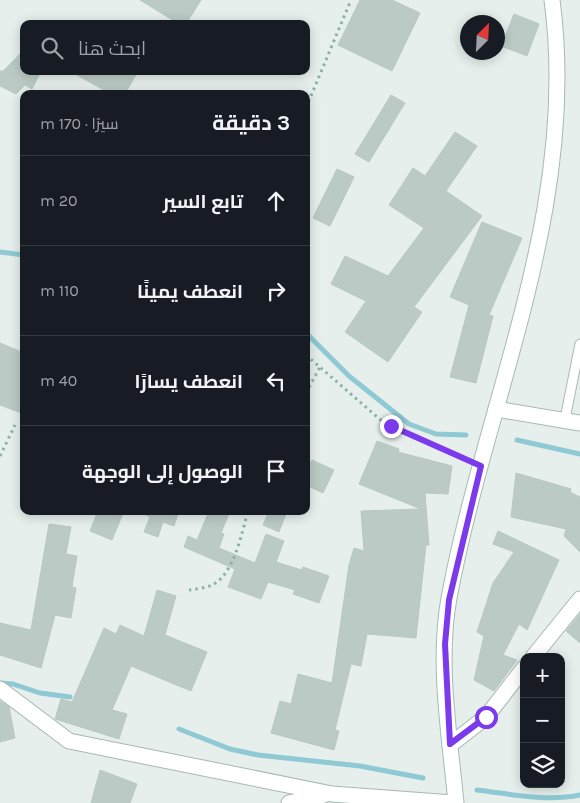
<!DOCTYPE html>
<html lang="ar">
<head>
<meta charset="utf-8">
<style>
	:root { --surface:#171b24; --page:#242831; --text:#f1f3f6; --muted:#9ea1a6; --line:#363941 }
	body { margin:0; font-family:Karla,Cairo,sans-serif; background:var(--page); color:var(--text); direction:rtl }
	.controls { position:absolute; right:15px; bottom:15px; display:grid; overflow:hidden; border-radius:10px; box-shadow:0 2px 12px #0003 }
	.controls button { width:45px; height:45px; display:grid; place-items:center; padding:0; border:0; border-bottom:1px solid var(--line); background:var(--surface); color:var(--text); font:25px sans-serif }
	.compass { position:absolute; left:460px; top:15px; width:45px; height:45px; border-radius:50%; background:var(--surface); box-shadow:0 2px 12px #0003; rotate:24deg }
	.stop { position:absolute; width:15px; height:15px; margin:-11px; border:4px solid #7c3aed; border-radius:50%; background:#fff }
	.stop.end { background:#7c3aed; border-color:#fff; box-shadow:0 1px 5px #0008 }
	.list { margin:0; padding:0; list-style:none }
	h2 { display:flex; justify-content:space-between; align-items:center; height:65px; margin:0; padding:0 20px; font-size:21px }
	h2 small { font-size:16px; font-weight:400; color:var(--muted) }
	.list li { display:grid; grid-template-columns:32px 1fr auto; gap:15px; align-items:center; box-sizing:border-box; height:90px; padding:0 20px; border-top:1px solid var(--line) }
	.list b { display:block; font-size:19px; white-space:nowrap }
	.list em { font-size:16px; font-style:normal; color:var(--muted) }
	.icon { flex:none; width:28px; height:28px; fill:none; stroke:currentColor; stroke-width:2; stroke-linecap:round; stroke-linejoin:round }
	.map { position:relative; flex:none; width:580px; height:803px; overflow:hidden; direction:ltr }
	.search { position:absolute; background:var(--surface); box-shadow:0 2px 12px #0003; left:20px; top:20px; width:290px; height:55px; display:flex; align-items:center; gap:12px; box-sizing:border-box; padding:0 18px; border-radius:10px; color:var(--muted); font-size:19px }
	.panel { position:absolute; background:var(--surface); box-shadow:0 2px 12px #0003; left:20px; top:90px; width:290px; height:425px; border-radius:10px; direction:rtl }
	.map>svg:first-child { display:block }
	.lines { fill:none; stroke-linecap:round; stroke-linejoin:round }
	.stream { stroke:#8ec9d4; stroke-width:5 }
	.building { fill:#bbcac4; stroke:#b8c9c2 }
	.lane-casing { stroke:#a8b8b2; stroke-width:11 }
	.street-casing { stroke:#a8b8b2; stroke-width:17 }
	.secondary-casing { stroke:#a4bbb3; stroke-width:17 }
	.path { stroke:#86b3a5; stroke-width:3; stroke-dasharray:2.5 4; stroke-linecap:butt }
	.lane { stroke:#fff; stroke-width:9 }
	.street { stroke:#fff; stroke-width:15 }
	.secondary { stroke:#fff; stroke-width:15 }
	.route { stroke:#7c3aed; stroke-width:6 }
</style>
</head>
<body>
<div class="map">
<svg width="580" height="803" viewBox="0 0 580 803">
	<rect width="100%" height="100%" fill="#e6efeb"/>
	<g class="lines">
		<path class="stream" d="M0,252l24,3
			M306,333l43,43 60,48 27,10 30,1
			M517,440l63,14
			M0,683l13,1 27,9 30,4
			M179,729l51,20 28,6 102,11 63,12
			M477,790c34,4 69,12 103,5"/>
	</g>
	<path class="building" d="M140,0h61l-15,24h-7z
		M360,0h32l28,13 -28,58 -54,-26z
		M514,14l25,10 -12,32 -26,-10z
		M24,50v21h17l-9,18 -7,-4 -9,9 -16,-8v-15h3z
		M70,71h68l-13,23h-14z
		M391,95l14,8 -36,59 -14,-8z
		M455,132l22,14 -31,45 36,25 -68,91 8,5 -34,50 -43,-30 21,-31 -35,-17 14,-28 43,20 36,-48 -35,-23 24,-37 12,8z
		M337,169l17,8 -24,49 -17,-8z
		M482,222l40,16 -33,77 4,1 -17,67 -26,-6 19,-72 -19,-8z
		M0,343l24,10v61l-24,-9z
		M377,441l22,8 -1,3 54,14 -4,28 -23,-1 4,52h-3l-10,93 -49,-4 -6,32 -10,-2 -16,66 4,1 -5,19 -63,-17 9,-32 11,3 7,-30 34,9 17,-118 5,-17 10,3 -3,-40 60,-2 -62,-25z
		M312,460l22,10 -11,23 -17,-8v-13z
		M516,473l55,16 -1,3 10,5v55l-16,-16 2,-7 -55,-12z
		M98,511h26l-12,29 -22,-9z
		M138,511h41l-5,15 -11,-4 -5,15 -14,-5 6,-15z
		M209,511h21l-9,22 3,1 -5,14 36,15 11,-29 18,7 -8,21 26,8 1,-3 26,9 -10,27 -26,-9 2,-4 -27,-8 -7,17 -33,-12 7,-18 -51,-22 4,-11 9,4z
		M269,511h18l-8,21 -16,-7z
		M49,524l22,3 -5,27 11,2 -5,31 4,1 -5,30 -16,-3 -14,53 -41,-13v-32l31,7z
		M498,531l61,29 -32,70 -8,-6 -16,31 14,5 -23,31 -20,-11 10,-44 -7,-4 16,-49 21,-31 -21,-8z
		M157,590l19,6 -11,39 42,17 -16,39 -60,-25 -19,44 15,4 -8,25 -64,-20 6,-20 11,3 32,-74 12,6 4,-9 24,11z
		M580,614v29l-14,-12z
		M0,701l9,6 6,31 -15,4z
		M100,770l37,14 -7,19h-39z"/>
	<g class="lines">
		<defs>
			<path id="lane" d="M565,419l15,-75"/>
			<path id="street" d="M496,409l84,14
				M533,657l47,-58
				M0,689l69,52 263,53 121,9
				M450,745l36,-28 38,-49
				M289,803l35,-8"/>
			<path id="secondary" d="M456,803c-6,-65 -19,-140 -7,-205 37,-199 131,-391 103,-598"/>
		</defs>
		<use href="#lane" class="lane-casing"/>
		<use href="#street" class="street-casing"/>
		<use href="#secondary" class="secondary-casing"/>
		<path class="path" d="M306,108l45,-108
			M306,355l77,67 83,38
			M306,393l15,-28
			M0,456l15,-31
			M189,590c7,-1 16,-2 23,-5 22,-10 30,-53 36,-74"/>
		<use href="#lane" class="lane"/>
		<use href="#street" class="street"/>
		<use href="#secondary" class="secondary"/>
	</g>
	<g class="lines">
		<path class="route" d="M391,426l90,40 -32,134 -4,44 5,100 36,-27"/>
	</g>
</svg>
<div class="controls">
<button>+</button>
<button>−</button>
<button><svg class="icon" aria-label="layers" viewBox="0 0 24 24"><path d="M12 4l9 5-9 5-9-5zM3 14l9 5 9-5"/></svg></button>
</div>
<svg class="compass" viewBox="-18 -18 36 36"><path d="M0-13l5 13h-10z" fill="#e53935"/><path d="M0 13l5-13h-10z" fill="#9ea1a6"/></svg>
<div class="stop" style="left:486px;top:717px"></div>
<div class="stop end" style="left:391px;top:426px"></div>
<div class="search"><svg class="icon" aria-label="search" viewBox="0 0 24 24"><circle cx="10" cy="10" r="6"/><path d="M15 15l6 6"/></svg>ابحث هنا</div>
<section class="panel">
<h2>3 دقيقة<small>سيرًا · 170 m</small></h2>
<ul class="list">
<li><svg class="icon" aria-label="ahead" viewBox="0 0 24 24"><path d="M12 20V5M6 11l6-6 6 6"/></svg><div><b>تابع السير</b></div><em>20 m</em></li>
<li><svg class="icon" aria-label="right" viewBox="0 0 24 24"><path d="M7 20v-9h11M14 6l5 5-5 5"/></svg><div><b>انعطف يمينًا</b></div><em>110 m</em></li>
<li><svg class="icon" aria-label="left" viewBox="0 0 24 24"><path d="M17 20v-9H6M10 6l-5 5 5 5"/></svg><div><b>انعطف يسارًا</b></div><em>40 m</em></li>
<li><svg class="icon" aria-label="arrive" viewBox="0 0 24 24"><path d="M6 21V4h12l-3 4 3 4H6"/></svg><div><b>الوصول إلى الوجهة</b></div></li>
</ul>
</section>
</div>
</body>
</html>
